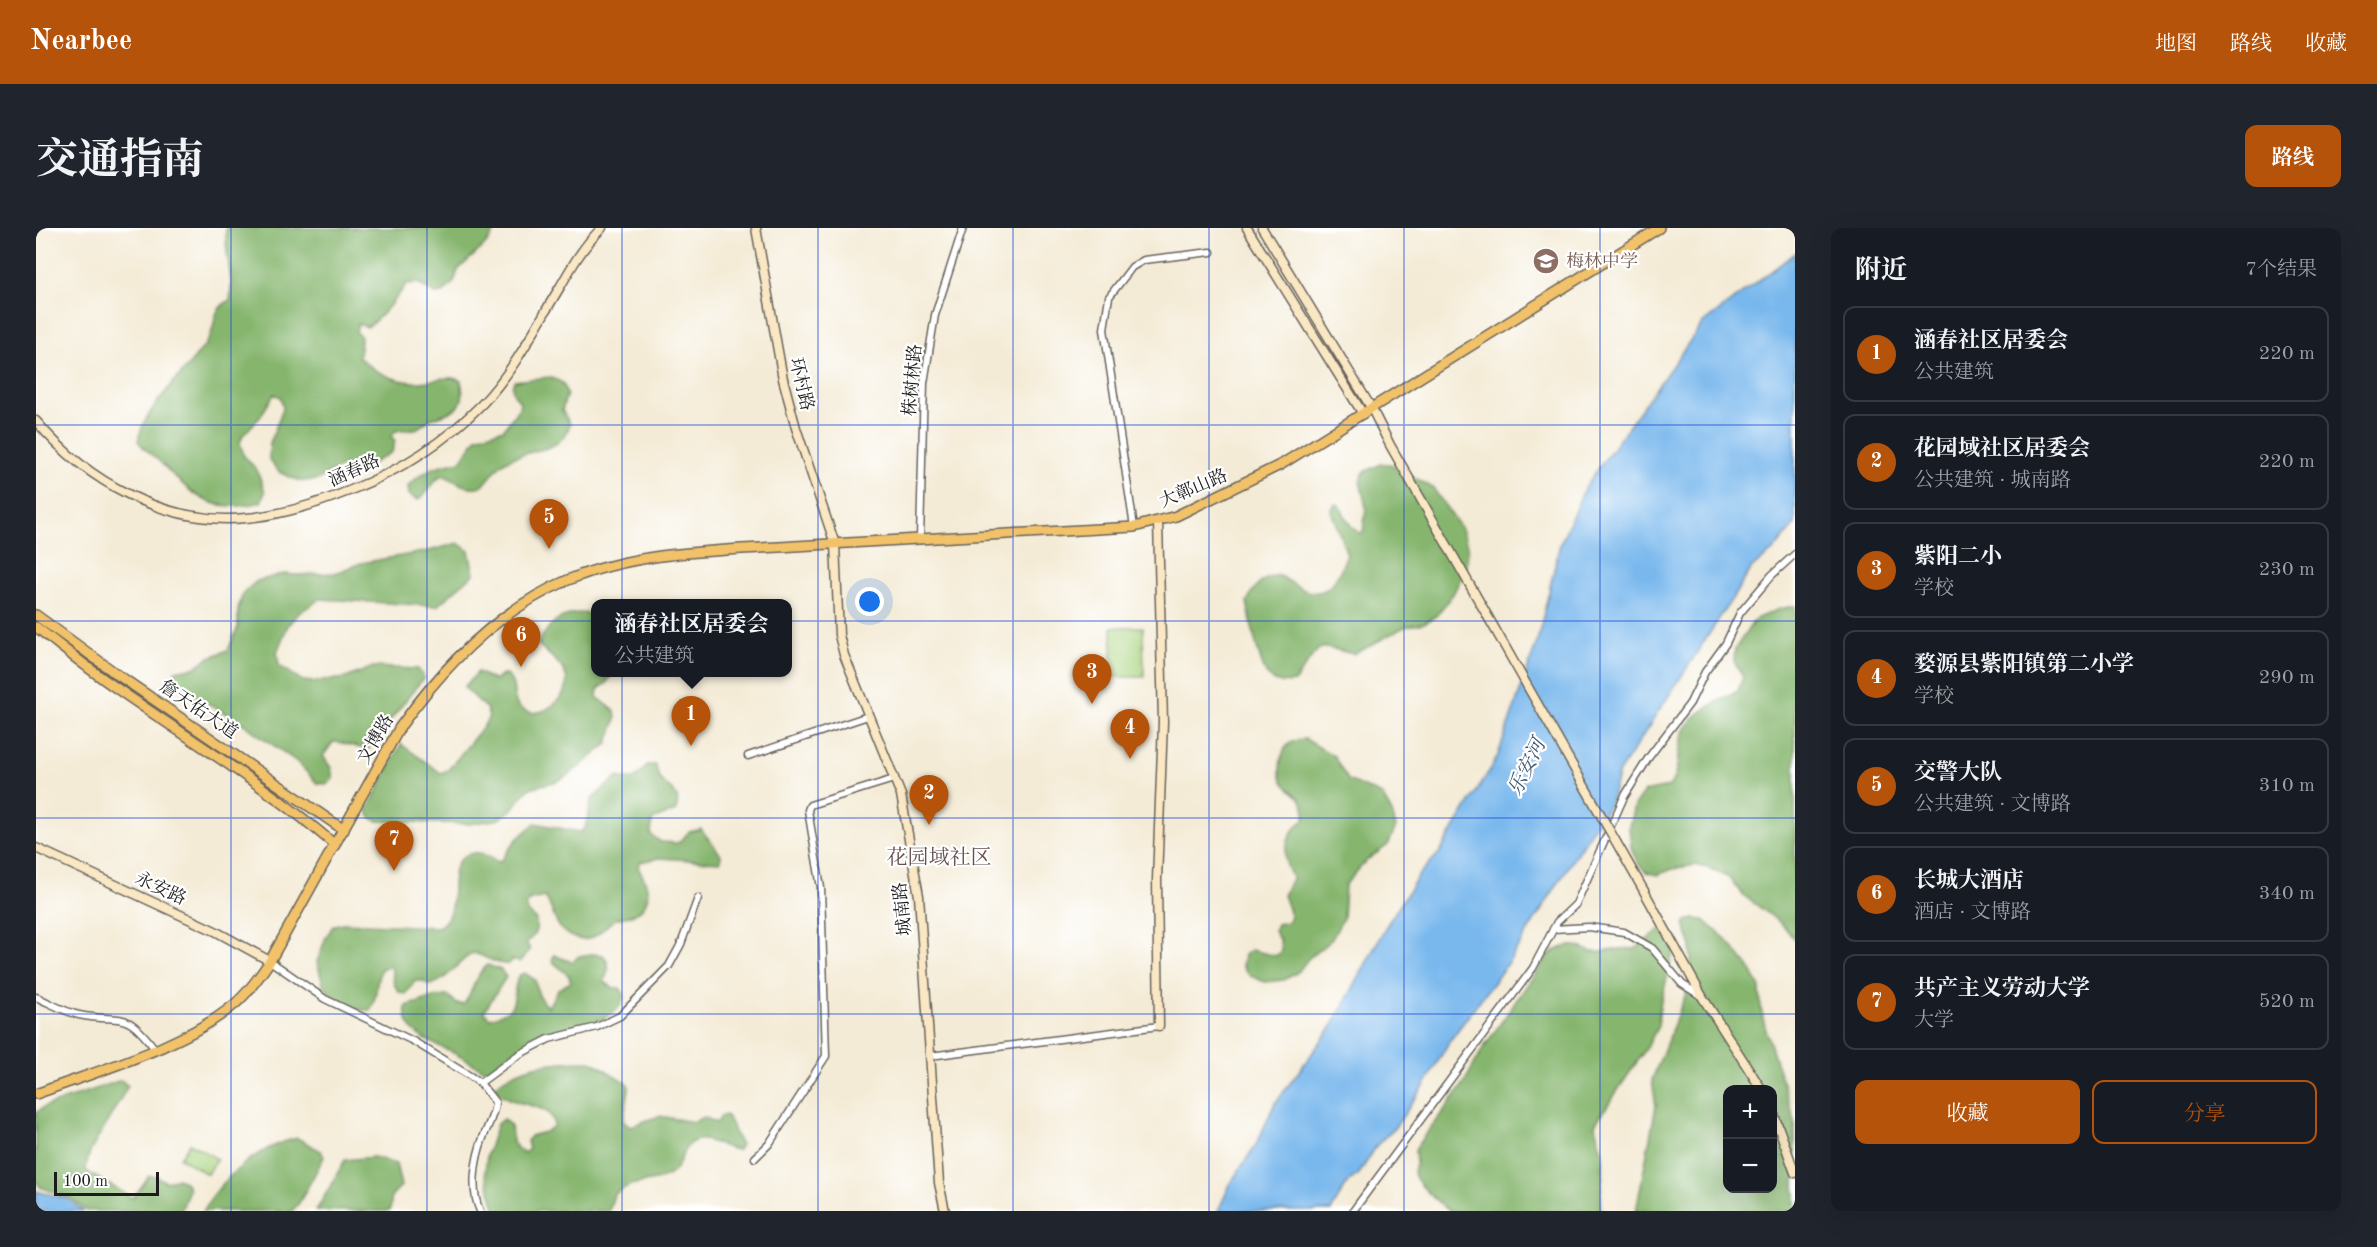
<!DOCTYPE html>
<html lang="zh">
<head>
<meta charset="utf-8">
<style>
	:root { --surface:#171b24; --page:#20242c; --text:#f1f3f6; --muted:#9ea1a6; --line:#363941; --accent:#b45309 }
	body { margin:0; font-family:"Old Standard TT","Noto Serif SC",serif; background:var(--page); color:var(--text) }
	.controls { position:absolute; right:18px; bottom:18px; display:grid; overflow:hidden; border-radius:12px; box-shadow:0 6px 24px #0002 }
	.controls button { width:54px; height:54px; display:grid; place-items:center; padding:0; border:0; border-bottom:2px solid var(--line); background:var(--surface); color:var(--text); font:30px sans-serif }
	.scale { position:absolute; left:18px; bottom:15px; width:105px; box-sizing:border-box; padding-left:6px; border:3px solid #1c1c1c; border-top:0; font-size:16px; line-height:21px; white-space:nowrap; color:#1c1c1c; -webkit-text-stroke:4px #fff; paint-order:stroke }
	.you { position:absolute; left:834px; top:374px; width:21px; height:21px; margin:-15px; border:4px solid #fff; border-radius:50%; background:#1a73e8; box-shadow:0 0 0 9px #1a73e833 }
	.badge { display:grid; place-items:center; width:39px; height:39px; border-radius:50%; background:var(--accent); color:#fff; font-size:20px; font-weight:700 }
	.pin { position:absolute; translate:-50% -50px; filter:drop-shadow(0 2px 3px #0008) }
	.pin::after { content:''; position:absolute; top:32px; width:21px; height:18px; background:inherit; clip-path:polygon(0 0,100% 0,50% 100%) }
	.popup { position:absolute; left:555px; top:371px; width:201px; height:78px; box-sizing:border-box; display:grid; place-content:center; border-radius:12px; background:var(--surface); filter:drop-shadow(0 2px 4px #0005); font-size:20px; white-space:nowrap; color:var(--muted) }
	.popup b { font-size:22px; color:var(--text) }
	.popup::after { content:''; position:absolute; left:50%; top:100%; margin-left:-12px; border:12px solid transparent; border-top-color:var(--surface) }
	.list { margin:0; padding:0; list-style:none }
	h2 { display:flex; justify-content:space-between; align-items:center; height:78px; margin:0; padding:0 24px; font-size:26px }
	h2 small { font-size:20px; font-weight:400; color:var(--muted) }
	.list li { display:grid; grid-template-columns:39px 1fr auto; gap:18px; align-items:center; box-sizing:border-box; height:96px; margin:0 12px 12px; padding:0 12px; border:2px solid var(--line); border-radius:12px }
	.list b { display:block; font-size:22px; white-space:nowrap }
	.list p { margin:0; font-size:20px; white-space:nowrap; color:var(--muted) }
	.list em { font-size:20px; font-style:normal; color:var(--muted) }
	.actions { display:flex; gap:12px; padding:18px 24px }
	.actions a { flex:1; padding:14px 0; border:2px solid var(--accent); border-radius:12px; text-align:center; font-size:21px; color:var(--accent) }
	.actions .main { background:var(--accent); color:#fff }
	.map { position:relative; flex:none; width:1759px; height:983px; overflow:hidden; border-radius:12px }
	header { display:flex; align-items:center; gap:36px; box-sizing:border-box; height:84px; padding:0 30px; background:var(--accent); color:#fff }
	header strong { font-size:28px }
	nav { display:flex; gap:33px; margin-inline-start:auto; font-size:21px }
	.intro { display:flex; align-items:center; justify-content:space-between; box-sizing:border-box; height:144px; padding:0 36px }
	h1 { margin:0; font-size:42px }
	.button { padding:15px 27px; border-radius:12px; background:var(--accent); color:#fff; font-size:21px; font-weight:700 }
	main { display:flex; gap:36px; padding:0 36px }
	aside { flex:1; background:var(--surface); border-radius:12px; box-shadow:0 6px 24px #0002 }
	.map>svg:first-child { display:block }
	.green { fill:#a9d480; stroke:#62784e; stroke-width:1.5 }
	.forest { fill:#86b66e; stroke:#516945; stroke-width:1.5; fill-rule:evenodd }
	.water { fill:#79b8ed; stroke:#4a6a84; stroke-width:1.5 }
	.lines { fill:none; stroke-linecap:round; stroke-linejoin:round }
	.street-casing { stroke:#68645d; stroke-width:9 }
	.secondary-casing { stroke:#68645d; stroke-width:11 }
	.primary-casing { stroke:#68645d; stroke-width:12 }
	.street { stroke:#fff; stroke-width:6 }
	.secondary { stroke:#fae7c3; stroke-width:8 }
	.primary { stroke:#f2c26a; stroke-width:9 }
	.secondary-bridge-casing { stroke:#68645d; stroke-width:11; stroke-linecap:butt }
	.secondary-bridge { stroke:#fae7c3; stroke-width:8 }
	.grid { fill:none; stroke:#1d4ed8; stroke-width:1.5; stroke-opacity:0.55 }
	.labels { text-anchor:middle; stroke-width:4.5; stroke-linejoin:round; paint-order:stroke }
	.education-label { font-size:18px; fill:#785e54; stroke:#fff; text-anchor:start }
	.street-label { font-size:18px; fill:#1c1c1c; stroke:#fff }
	.water-label { font-size:20px; font-style:italic; fill:#415a70; stroke:#fff }
	.quarter-label { font-size:21px; fill:#65504f; stroke:#fff }
</style>
</head>
<body>
<header>
<strong>Nearbee</strong>
<nav><a>地图</a><a>路线</a><a>收藏</a></nav>
</header>
<div class="intro"><h1>交通指南</h1><a class="button">路线</a></div>
<main>
<div class="map">
<svg width="1759" height="983" viewBox="0 0 1759 983">
	<rect width="100%" height="100%" fill="#fff"/>
	<filter id="ink" filterUnits="userSpaceOnUse"><feTurbulence type="fractalNoise" baseFrequency=".0167" numOctaves="2"/><feDisplacementMap in="SourceGraphic" scale="12" xChannelSelector="R" yChannelSelector="G"/><feConvolveMatrix kernelMatrix="1 2 1 2 8 2 1 2 1" color-interpolation-filters="sRGB"/></filter>
	<filter id="wash" filterUnits="userSpaceOnUse"><feTurbulence type="fractalNoise" baseFrequency=".008" numOctaves="4" result="noise"/><feDisplacementMap in="SourceGraphic" scale="24" xChannelSelector="R" yChannelSelector="G"/><feGaussianBlur stdDeviation="1.35" result="paint"/><feColorMatrix in="noise" values="0 0 0 0 0 0 0 0 0 0 0 0 0 0 0 0 0 1.4 0 .05"/><feComposite in="paint" operator="in"/></filter>
	<g filter="url(#wash)">
		<rect width="100%" height="100%" fill="#f4ebd6"/>
		<path class="green" d="M1076,399h31l1,50h-32z
			M154,915l27,16 -10,15 -27,-16z"/>
		<path class="forest" d="M190,0h271l-11,16 -28,26 -4,12 -11,11 -8,1 -17,-11 -12,1c-4,9 -30,38 -39,43l-9,-3 -2,8 5,5 -2,20c13,14 36,25 56,25 16,1 31,-9 46,-1 7,29 -8,29 -30,38 -5,2 -11,9 -16,10 -6,1 -13,0 -19,2l-5,5 4,5 -3,11 -26,15 -23,-1 -26,14 -16,1 -12,-4 -10,-5 -10,-12 1,-17 13,-35 -2,-11 -7,-3 -14,23 -17,18 -3,8 4,13 13,14 8,22 -4,10c-48,13 -67,-5 -99,-38 -7,-8 -18,-14 -24,-23 5,-34 50,-70 69,-99 12,-18 1,-29 23,-42 4,-26 -6,-46 -4,-72z
			M514,149l13,6 4,11 -5,16 8,14c-10,33 -43,23 -66,38 -11,7 -15,23 -27,25 -15,2 -22,-8 -35,-12 -11,7 -13,20 -25,25l-8,-5 -1,-9c16,-17 30,-21 53,-25l16,-24 27,-8 15,-21 1,-6c-6,-6 -10,-13 -6,-21z
			M1345,236h10l42,24 27,39 8,20 -2,21 -13,26 -17,22 -12,7 -20,4 -49,27c-9,-1 -27,-8 -34,-6 -6,1 -21,27 -27,34 -9,1 -19,2 -26,-6 -9,-10 -18,-59 -21,-74 8,-16 14,-23 31,-27 10,5 20,13 29,16 25,7 33,-19 40,-37l-16,-43 3,-6 4,-1 14,23 8,6 3,-1 3,-25 -6,-26 4,-9z
			M422,315l11,8 5,23 -37,32 -117,-7 -21,14 -11,12 -11,27 2,13 24,16 11,1 32,-4 27,-11 45,2 6,8 -56,72c-13,-1 -22,-7 -35,-7l-10,14 8,12 2,11 -7,5 -9,-1 -20,-21 -55,-39 -58,-33 -9,-10v-9l21,-4 10,-8 22,-9 10,-23v-18l5,-16 14,-12 27,-7 13,1 38,-2 26,-10 68,-12z
			M1759,378v333l-17,-18 -35,-26 -14,-17 -15,-8 -19,-5 -22,4 -16,6 -11,-3 -9,-10 -6,-15 -2,-21 5,-20 10,-14 25,-5c11,-17 7,-25 11,-45 4,-27 37,-40 58,-51l5,-14 -9,-16 1,-12 20,-30 24,-10z
			M545,385l14,1v58l15,1 1,3 -5,8 -8,5 -1,8 18,14 1,9 -9,24 -35,29 -14,8 -28,7 -20,23 -11,8 -30,5 -92,-3 -6,-3 -4,-7 34,-67 40,29 7,-3 35,-43 6,-10 -3,-9 -22,-21 14,-15 17,9 5,-5 6,-2c14,13 2,27 17,36 19,11 49,-15 43,-34 -3,-12 -20,-23 -28,-32 11,-20 19,-29 43,-31z
			M1269,511l29,17 14,24 34,15 10,18 4,14 -8,18 -21,15 -22,25 -2,33 -11,21 -24,20 -10,13 -14,8 -19,2 -15,-6 -8,-10 2,-11 7,-5 25,6 5,-5 -1,-10 -6,-10 3,-7 11,-2 3,-5 -8,-22 9,-16c-1,-6 -5,-11 -6,-17 -3,-10 3,-28 10,-35 5,-5 10,-6 9,-15 -3,-27 -35,-18 -22,-59 4,-11 12,-13 22,-14z
			M611,537h8c2,4 3,11 5,14 10,13 22,11 16,32l-24,9 -1,15 10,7 17,1 11,-11 12,-3 20,26 -1,7 -60,-4 -20,4 -2,6c13,19 16,40 -10,48 -5,2 -10,1 -14,4 -14,10 -21,27 -44,16 -17,-9 -16,-27 -25,-39l-15,3 -4,6 2,6 8,8c1,9 0,15 -8,21l-1,3 3,6 -10,12 -9,-2 -3,4c-12,1 -22,-8 -35,-11 -18,10 -24,28 -44,32l-6,-4h-8l-9,13 -7,-2 -5,-8 -3,-17 -9,1c-8,14 -3,29 -12,42h-12l-26,-14 -8,-9 -7,-25 9,-25 7,-11 9,-3 96,4c29,-16 -1,-70 36,-74 10,-2 17,7 26,9l16,-22 19,-17 45,9 5,-4 7,-29 25,-22c18,5 19,3 30,-12z
			M1658,691l10,1 23,20 23,29 10,19 1,21 4,18 30,94v90h-159l20,-105 -4,-26 35,-89 4,-18v-30l-7,-18 2,-4zM1692,862h44v98h-44z
			M1623,702h10l6,6 -1,14 -14,55 -2,21 -11,21 -52,77c1,11 7,22 8,33 2,19 -5,36 -2,54h-151c-11,-7 -33,-27 -37,-39l3,-8 -1,-14 4,-7 42,-55 23,-41 62,-89c8,-8 22,-15 34,-11 5,2 8,5 13,5 16,1 24,-6 42,-3z
			M555,726l12,1c8,9 6,15 1,26l9,7h7l4,6c-2,30 -52,31 -74,38 -22,7 -44,25 -64,39 -11,-6 -23,-13 -34,-19 -21,-10 -50,-18 -46,-46l29,-9 14,-1 8,8h7c9,-12 12,-32 24,-39l13,5 5,7 -22,35 6,6c35,-10 18,-19 29,-43l6,-2 10,7c2,10 4,21 13,27l10,-18 13,-7 -2,-6 -17,-15 2,-6 18,7 7,-6z
			M555,833c13,6 24,17 36,21l2,6 -6,34 8,4 28,-10 35,6 9,-5 14,6 4,-7 5,-1c7,9 7,20 15,29l-3,6c-14,-1 -31,-14 -44,-9 -13,5 -11,22 -20,30 -11,12 -34,9 -48,16 -4,2 -8,5 -12,7l-5,17h-113l-11,-38 2,-18 10,-31 6,-5 8,7c1,12 1,21 13,27l5,-4 -2,-8 3,-5 15,-4 9,-6c-1,-28 -48,-15 -59,-40 27,-24 62,-24 96,-25z
			M85,852l7,6 -38,66 -5,17 7,6 41,23 16,-22h7l10,6 12,-4 8,5 3,6 -8,22h-94l-19,-14 -28,-10 -4,-6v-68l8,-6z
			M261,910l24,13 3,6 -25,46 -7,8h-89c20,-35 55,-64 94,-73z
			M338,929l22,7 5,22 -9,9 -2,16h-74l29,-51z"/>
		<path class="water" d="M1759,25v271l-21,26 -22,18 -133,204 -9,32 -25,36 -73,117 -63,85 -23,41 -30,43 -19,19 -18,29 -11,8 -17,29h-113l13,-29 26,-39 17,-38 59,-80 52,-97 33,-52 22,-24 57,-94 40,-116 23,-98 25,-57 117,-163z
			M0,963l31,8 16,12h-47z"/>
	</g>
	<g filter="url(#ink)">
		<g class="lines">
			<defs>
				<path id="street" d="M1098,299l-30,-198 5,-32 23,-30 12,-7 67,-8
					M884,311l4,-156 11,-68 28,-87
					M712,528l120,-40
					M1517,701l36,-2 35,5 28,16 30,36 19,12
					M234,733l55,38 88,42 57,35 10,7 15,19c0,12 -8,25 -12,36 -8,21 -13,52 -3,73
					M0,769c14,6 29,15 43,18 44,9 44,-8 76,34
					M894,828l229,-30
					M444,855l38,-28 31,-16 48,-12 23,-11 49,-50 12,-22 17,-46
					M719,930l14,-14 57,-88 -5,-168 -13,-78 2,-5 84,-26
					M1317,983l180,-243 24,-46 19,-18 48,-107 25,-40 41,-54 15,-31 21,-29 14,-30 32,-38 23,-21"/>
				<path id="secondary" d="M720,0l27,151 13,49 39,116 4,91 5,20 57,140 18,101 20,287 6,28
					M1211,0l116,186
					M1226,0l110,181 18,36 85,149
					M0,193c50,60 130,105 210,97 36,-3 71,-14 105,-28 50,-20 93,-47 131,-86 32,-33 54,-78 78,-117 12,-21 24,-42 42,-59
					M1122,293l5,201 -6,158 2,146
					M0,620l179,83 55,30
					M1608,663l59,107 59,92
					M1736,881l23,64"/>
				<path id="primary" d="M0,387l82,60 226,155
					M0,399c25,19 50,40 76,58 75,53 154,100 223,160
					M0,866c63,-24 148,-47 199,-90 14,-12 25,-28 35,-43l130,-234c43,-60 98,-117 168,-147 71,-30 151,-29 227,-34 113,-7 226,-13 339,-19l42,-11 106,-52 377,-236"/>
			</defs>
			<use href="#street" class="street-casing"/>
			<use href="#secondary" class="secondary-casing"/>
			<use href="#primary" class="primary-casing"/>
			<use href="#street" class="street"/>
			<use href="#secondary" class="secondary"/>
			<use href="#primary" class="primary"/>
			<defs>
				<path id="secondary-bridge" d="M1439,366l169,297"/>
			</defs>
			<use href="#secondary-bridge" class="secondary-bridge-casing"/>
			<use href="#secondary-bridge" class="secondary-bridge"/>
		</g>
	</g>
	<path class="grid" d="M195,0v983M391,0v983M586,0v983M782,0v983M977,0v983M1173,0v983M1368,0v983M1564,0v983M0,197h1759M0,393h1759M0,590h1759M0,786h1759"/>
	<defs>
		<symbol id="school-disc" viewBox="-11 -11 22 22"><circle r="9.5" fill="#8d6e63" stroke="#fff"/><path d="M0-5L7-2L0 1L-7-2ZM-4 1L0 2.5L4 1V4Q0 6-4 4Z" fill="#fff"/></symbol>
	</defs>
	<g fill-rule="evenodd">
		<use href="#school-disc" x="1495" y="18" width="30" height="30"/>
	</g>
	<g class="labels">
		<g class="education-label">
			<text x="1530" y="39">梅林中学</text>
		</g>
		<g class="street-label">
			<text transform="translate(876 152) rotate(-85)" y="6">株树林路</text>
			<text transform="translate(766 156) rotate(77)" y="6">环村路</text>
			<text transform="translate(318 242) rotate(-24)" y="6">涵春路</text>
			<text transform="translate(1157 260) rotate(-23)" y="6">大鄣山路</text>
			<text transform="translate(163 481) rotate(34)" y="6">詹天佑大道</text>
			<text transform="translate(339 511) rotate(-60)" y="6">文博路</text>
			<text transform="translate(125 660) rotate(25)" y="6">永安路</text>
			<text transform="translate(866 681) rotate(-96)" y="6">城南路</text>
		</g>
		<g class="water-label">
			<text transform="translate(1490 539) rotate(-64)" y="7">乐安河</text>
		</g>
		<g class="quarter-label">
			<text x="903" y="636">花园域社区</text>
		</g>
	</g>
</svg>
<div class="controls">
<button>+</button>
<button>−</button>
</div>
<div class="scale">100 m</div>
<div class="you"></div>
<div class="pin badge" style="left:655px;top:518px">1</div>
<div class="popup"><b>涵春社区居委会</b>公共建筑</div>
<div class="pin badge" style="left:893px;top:597px">2</div>
<div class="pin badge" style="left:1056px;top:476px">3</div>
<div class="pin badge" style="left:1094px;top:531px">4</div>
<div class="pin badge" style="left:513px;top:321px">5</div>
<div class="pin badge" style="left:485px;top:439px">6</div>
<div class="pin badge" style="left:358px;top:643px">7</div>
</div>
<aside>
<h2>附近<small>7个结果</small></h2>
<ul class="list">
<li><span class="badge">1</span><div><b>涵春社区居委会</b><p>公共建筑</p></div><em>220 m</em></li>
<li><span class="badge">2</span><div><b>花园域社区居委会</b><p>公共建筑 · 城南路</p></div><em>220 m</em></li>
<li><span class="badge">3</span><div><b>紫阳二小</b><p>学校</p></div><em>230 m</em></li>
<li><span class="badge">4</span><div><b>婺源县紫阳镇第二小学</b><p>学校</p></div><em>290 m</em></li>
<li><span class="badge">5</span><div><b>交警大队</b><p>公共建筑 · 文博路</p></div><em>310 m</em></li>
<li><span class="badge">6</span><div><b>长城大酒店</b><p>酒店 · 文博路</p></div><em>340 m</em></li>
<li><span class="badge">7</span><div><b>共产主义劳动大学</b><p>大学</p></div><em>520 m</em></li>
</ul>
<div class="actions"><a class="main">收藏</a><a>分享</a></div>
</aside>
</main>
</body>
</html>
